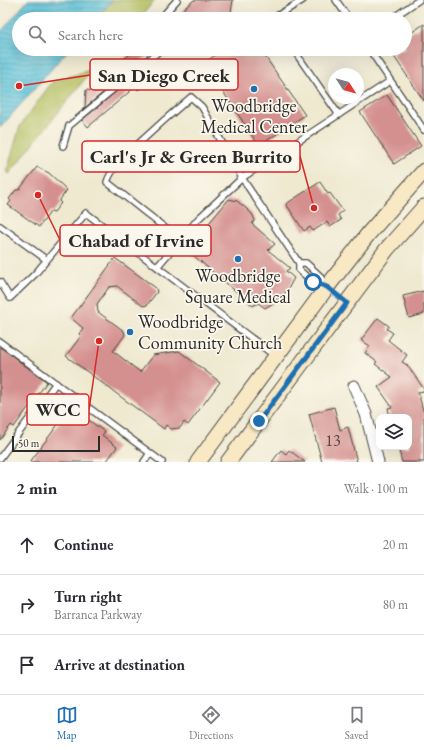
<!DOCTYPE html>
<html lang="en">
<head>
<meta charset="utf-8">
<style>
	:root { --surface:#fff; --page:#f7f7f7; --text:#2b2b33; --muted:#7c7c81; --line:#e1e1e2; --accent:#1f6fb2 }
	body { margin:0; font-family:"EB Garamond",serif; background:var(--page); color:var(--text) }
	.controls { position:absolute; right:12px; bottom:12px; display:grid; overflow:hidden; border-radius:8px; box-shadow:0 4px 16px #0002 }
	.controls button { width:36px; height:36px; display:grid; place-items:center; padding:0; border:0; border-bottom:1px solid var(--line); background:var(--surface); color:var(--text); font:20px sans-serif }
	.compass { position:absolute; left:328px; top:68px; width:36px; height:36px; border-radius:50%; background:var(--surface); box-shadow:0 4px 16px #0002; rotate:126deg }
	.scale { position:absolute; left:12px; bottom:10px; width:88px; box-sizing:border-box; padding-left:4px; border:2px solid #2b2b2b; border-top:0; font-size:11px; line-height:14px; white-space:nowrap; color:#2b2b2b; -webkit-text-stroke:3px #fbf7ec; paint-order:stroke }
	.stop { position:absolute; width:12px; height:12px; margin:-9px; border:3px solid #1f6fb2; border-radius:50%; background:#fff }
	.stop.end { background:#1f6fb2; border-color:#fff; box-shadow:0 1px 4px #0008 }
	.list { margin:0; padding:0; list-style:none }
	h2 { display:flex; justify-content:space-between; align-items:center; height:52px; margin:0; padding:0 16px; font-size:17px }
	h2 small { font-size:13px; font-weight:400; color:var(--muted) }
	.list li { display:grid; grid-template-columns:26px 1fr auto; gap:12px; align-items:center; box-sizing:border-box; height:60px; padding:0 16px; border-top:1px solid var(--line) }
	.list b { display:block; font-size:15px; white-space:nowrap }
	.list p { margin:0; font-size:13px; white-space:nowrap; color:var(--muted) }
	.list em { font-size:13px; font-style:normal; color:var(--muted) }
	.icon { flex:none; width:22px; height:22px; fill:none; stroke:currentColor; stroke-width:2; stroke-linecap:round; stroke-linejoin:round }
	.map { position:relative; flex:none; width:424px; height:462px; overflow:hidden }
	.search { position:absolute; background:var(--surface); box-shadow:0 4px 16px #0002; left:12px; right:12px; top:12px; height:44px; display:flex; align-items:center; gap:10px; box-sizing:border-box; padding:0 14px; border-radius:22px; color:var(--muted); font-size:15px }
	.sheet { height:232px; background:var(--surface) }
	nav { display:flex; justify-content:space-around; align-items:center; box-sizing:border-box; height:56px; border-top:1px solid var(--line); background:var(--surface); font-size:11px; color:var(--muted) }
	nav a { display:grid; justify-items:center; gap:2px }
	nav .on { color:var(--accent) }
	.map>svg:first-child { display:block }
	.grass { fill:#b3bf61; stroke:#6f7546 }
	.water { fill:url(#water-rules); stroke:#447682 }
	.building { fill:#d4908e }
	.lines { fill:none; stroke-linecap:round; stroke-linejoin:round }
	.lane-casing { stroke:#484844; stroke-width:8 }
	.street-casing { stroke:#484844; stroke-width:13 }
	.secondary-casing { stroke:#484844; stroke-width:17 }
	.lane { stroke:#fff; stroke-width:5.5 }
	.street { stroke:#fff; stroke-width:11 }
	.secondary { stroke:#f8e8c3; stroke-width:15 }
	.route { stroke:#1f6fb2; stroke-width:5 }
	.poi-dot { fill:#1f6fb2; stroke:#fbf7ec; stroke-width:1.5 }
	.labels { text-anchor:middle; stroke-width:3.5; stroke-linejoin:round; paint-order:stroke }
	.number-label { font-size:16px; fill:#544 }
	.poi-label { font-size:18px; fill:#2b2b2b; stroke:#fbf7ec }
	.leader { fill:none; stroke:#d62828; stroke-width:1.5 }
	.callout-dot { fill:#d62828; stroke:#fbf7ec; stroke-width:1.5 }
	.callout { fill:#fbf7ec; stroke:#d62828; stroke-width:1.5 }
	.callout-label { font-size:19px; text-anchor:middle; font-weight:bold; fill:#2b2b2b }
</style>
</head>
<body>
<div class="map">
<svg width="424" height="462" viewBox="0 0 424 462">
	<defs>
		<pattern id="water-rules" width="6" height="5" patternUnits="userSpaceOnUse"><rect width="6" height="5" fill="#5cc2da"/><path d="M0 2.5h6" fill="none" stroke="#4c9eb1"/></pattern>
	</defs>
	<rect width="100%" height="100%" fill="#fbf7ec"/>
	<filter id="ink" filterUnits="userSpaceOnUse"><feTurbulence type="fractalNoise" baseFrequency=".025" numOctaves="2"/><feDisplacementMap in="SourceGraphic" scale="8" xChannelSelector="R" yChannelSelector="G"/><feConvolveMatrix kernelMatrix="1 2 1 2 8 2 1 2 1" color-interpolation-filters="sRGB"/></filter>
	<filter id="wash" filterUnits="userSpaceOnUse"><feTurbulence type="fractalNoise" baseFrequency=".012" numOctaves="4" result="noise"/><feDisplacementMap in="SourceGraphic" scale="16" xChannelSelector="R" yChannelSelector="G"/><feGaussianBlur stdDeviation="0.9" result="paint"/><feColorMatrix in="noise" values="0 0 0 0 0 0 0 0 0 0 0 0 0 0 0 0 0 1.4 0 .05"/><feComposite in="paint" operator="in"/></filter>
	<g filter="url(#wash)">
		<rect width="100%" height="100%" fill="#efe9d0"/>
		<path class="grass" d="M113,0h42l-16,19h-44z
			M93,69l-84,105 -2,-3 13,-45 32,-44z"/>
		<path class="water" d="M28,0h85l-18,19h-76v30h50l-69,79v-95z"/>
		<g id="blocks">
			<path class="building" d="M194,0h39l-2,12 -9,7h-50z
				M424,24v77l-31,-46 7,-6h5v-12z
				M136,49h12l-1,7 -65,54 3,-3 1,-17 12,1 1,-11z
				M224,49h36l45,66 -46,31 -55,-83z
				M146,67v9l8,1 -16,13 -3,-3 -47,40 -6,-7z
				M387,95l34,51 -27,18 -34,-52z
				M37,167l12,6 18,17 -8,11 2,2 -7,9 -3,-1 -12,16 -31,-22 3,-4 -2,-2 7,-9h3z
				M320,182l8,12 2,-1 13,18 -5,4 3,5 -11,7 -3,-5 -14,9 -3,-4 -6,4 -18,-27z
				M229,199l8,2 9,7 6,6 3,6 -3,4 23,20 -7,6 22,18 -4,3 8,7 -7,13 -9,9 -13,8 -7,-5 -5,3 -66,-56z
				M115,258l41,30 1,4 -10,13 -4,1 -26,-20 -8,1 -12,17 1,8 26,19 1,4 -12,16 27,21 13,-17 26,-4 41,31 -32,43 -4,-3 -4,6 -9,1 -5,-4 -2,4 -98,-73 15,-20 -2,-2 4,-6 -12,-10z
				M424,291v23l-15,4 -6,-22z
				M378,318l11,8 -2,3 6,4 -5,7 19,15 -5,7 5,3 17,24v2l-6,1 6,22v48h-22l-4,-15h11v-30h-19l-2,-9 4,-1 -14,-20 14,-10 -17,-13 2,-2 -12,-9 5,-7 -9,-6z
				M0,347l47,35 -33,45 -3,-2 -11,15z
				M71,407l34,25 -3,3 15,12 -11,15h-76z
				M334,407l6,23 8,-3 9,35h-35l-13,-48z
				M281,450l5,4 3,-4 16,12h-33z"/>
		</g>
	</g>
	<g filter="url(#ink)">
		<use href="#blocks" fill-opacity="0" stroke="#484844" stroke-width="1"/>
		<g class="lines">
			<defs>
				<path id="lane" d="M336,0l13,19
					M160,19l17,-19
					M272,19l31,-19
					M391,19l28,-19
					M293,49l46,66
					M369,49l55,81
					M63,146l6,-20 88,-73v-4
					M0,226l47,34
					M299,263h7l13,12 7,11
					M157,267l41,-48 44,-41 -40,-71 -11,-10c-19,16 -37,32 -55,49 -11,11 -24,21 -29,36l73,58
					M0,282l10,16 25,-24 51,-61 189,143
					M325,287l-12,-5 -14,-12v-7l-57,-85 148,-97
					M0,342l162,120
					M0,458l56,-75
					M144,462l6,-9"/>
				<path id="street" d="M354,386l12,28 12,48"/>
				<path id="secondary" d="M198,462l129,-175 42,-54 55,-62
					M228,462l159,-213 37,-42"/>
			</defs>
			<use href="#lane" class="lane-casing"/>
			<use href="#street" class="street-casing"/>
			<use href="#secondary" class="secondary-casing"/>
			<use href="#lane" class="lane"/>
			<use href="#street" class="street"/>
			<use href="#secondary" class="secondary"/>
		</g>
	</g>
	<g class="lines" filter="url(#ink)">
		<path class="route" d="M259,421l88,-118 -20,-16 -14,-5"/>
	</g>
	<g class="poi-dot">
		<circle cx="254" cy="89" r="4"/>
		<circle cx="238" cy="259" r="4"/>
		<circle cx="130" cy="332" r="4"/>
	</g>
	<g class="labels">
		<g class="number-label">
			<text x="333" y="446">13</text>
		</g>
		<g class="poi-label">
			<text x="254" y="112">Woodbridge<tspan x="254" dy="21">Medical Center</tspan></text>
			<text x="238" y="282">Woodbridge<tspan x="238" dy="21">Square Medical</tspan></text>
			<text x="138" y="328" text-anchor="start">Woodbridge<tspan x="138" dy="21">Community Church</tspan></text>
		</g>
	</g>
	<path class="leader" d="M19 86L90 75M314 208L300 156M38 195L60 240M99 341L89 410"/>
	<g class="callout-dot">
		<circle cx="19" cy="86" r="4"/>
		<circle cx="314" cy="208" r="4"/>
		<circle cx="38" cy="195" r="4"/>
		<circle cx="99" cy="341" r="4"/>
	</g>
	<g class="callout">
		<rect x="90" y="59" width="148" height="31" rx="4"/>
		<rect x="82" y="141" width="218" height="31" rx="4"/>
		<rect x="60" y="225" width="151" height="31" rx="4"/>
		<rect x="27" y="394" width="62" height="31" rx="4"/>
	</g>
	<g class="callout-label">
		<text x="164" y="82">San Diego Creek</text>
		<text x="191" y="163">Carl's Jr &amp; Green Burrito</text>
		<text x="136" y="247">Chabad of Irvine</text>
		<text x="58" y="416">WCC</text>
	</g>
</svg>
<div class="controls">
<button><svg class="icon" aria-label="layers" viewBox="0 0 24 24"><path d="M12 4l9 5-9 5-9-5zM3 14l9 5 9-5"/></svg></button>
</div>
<svg class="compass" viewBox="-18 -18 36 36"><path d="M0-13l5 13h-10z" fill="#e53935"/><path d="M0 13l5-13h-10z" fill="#7c7c81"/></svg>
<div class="scale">50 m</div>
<div class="stop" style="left:313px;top:282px"></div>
<div class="stop end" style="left:259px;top:421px"></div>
<div class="search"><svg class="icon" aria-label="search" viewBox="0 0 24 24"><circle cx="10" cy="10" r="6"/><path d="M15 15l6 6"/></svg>Search here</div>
</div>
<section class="sheet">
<h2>2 min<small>Walk · 100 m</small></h2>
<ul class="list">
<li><svg class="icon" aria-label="ahead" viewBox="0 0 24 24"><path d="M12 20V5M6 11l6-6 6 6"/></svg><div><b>Continue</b></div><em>20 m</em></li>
<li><svg class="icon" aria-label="right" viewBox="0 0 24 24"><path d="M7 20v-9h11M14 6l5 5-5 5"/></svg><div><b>Turn right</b><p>Barranca Parkway</p></div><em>80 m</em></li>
<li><svg class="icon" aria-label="arrive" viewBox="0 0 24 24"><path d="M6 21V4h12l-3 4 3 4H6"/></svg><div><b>Arrive at destination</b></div></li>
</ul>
</section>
<nav>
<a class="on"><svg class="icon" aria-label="map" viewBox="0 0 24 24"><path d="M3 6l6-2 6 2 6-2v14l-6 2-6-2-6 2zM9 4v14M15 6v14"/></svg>Map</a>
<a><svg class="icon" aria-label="directions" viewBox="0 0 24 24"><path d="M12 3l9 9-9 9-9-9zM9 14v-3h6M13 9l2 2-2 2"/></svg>Directions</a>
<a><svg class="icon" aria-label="saved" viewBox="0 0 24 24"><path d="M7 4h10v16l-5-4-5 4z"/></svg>Saved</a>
</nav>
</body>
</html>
